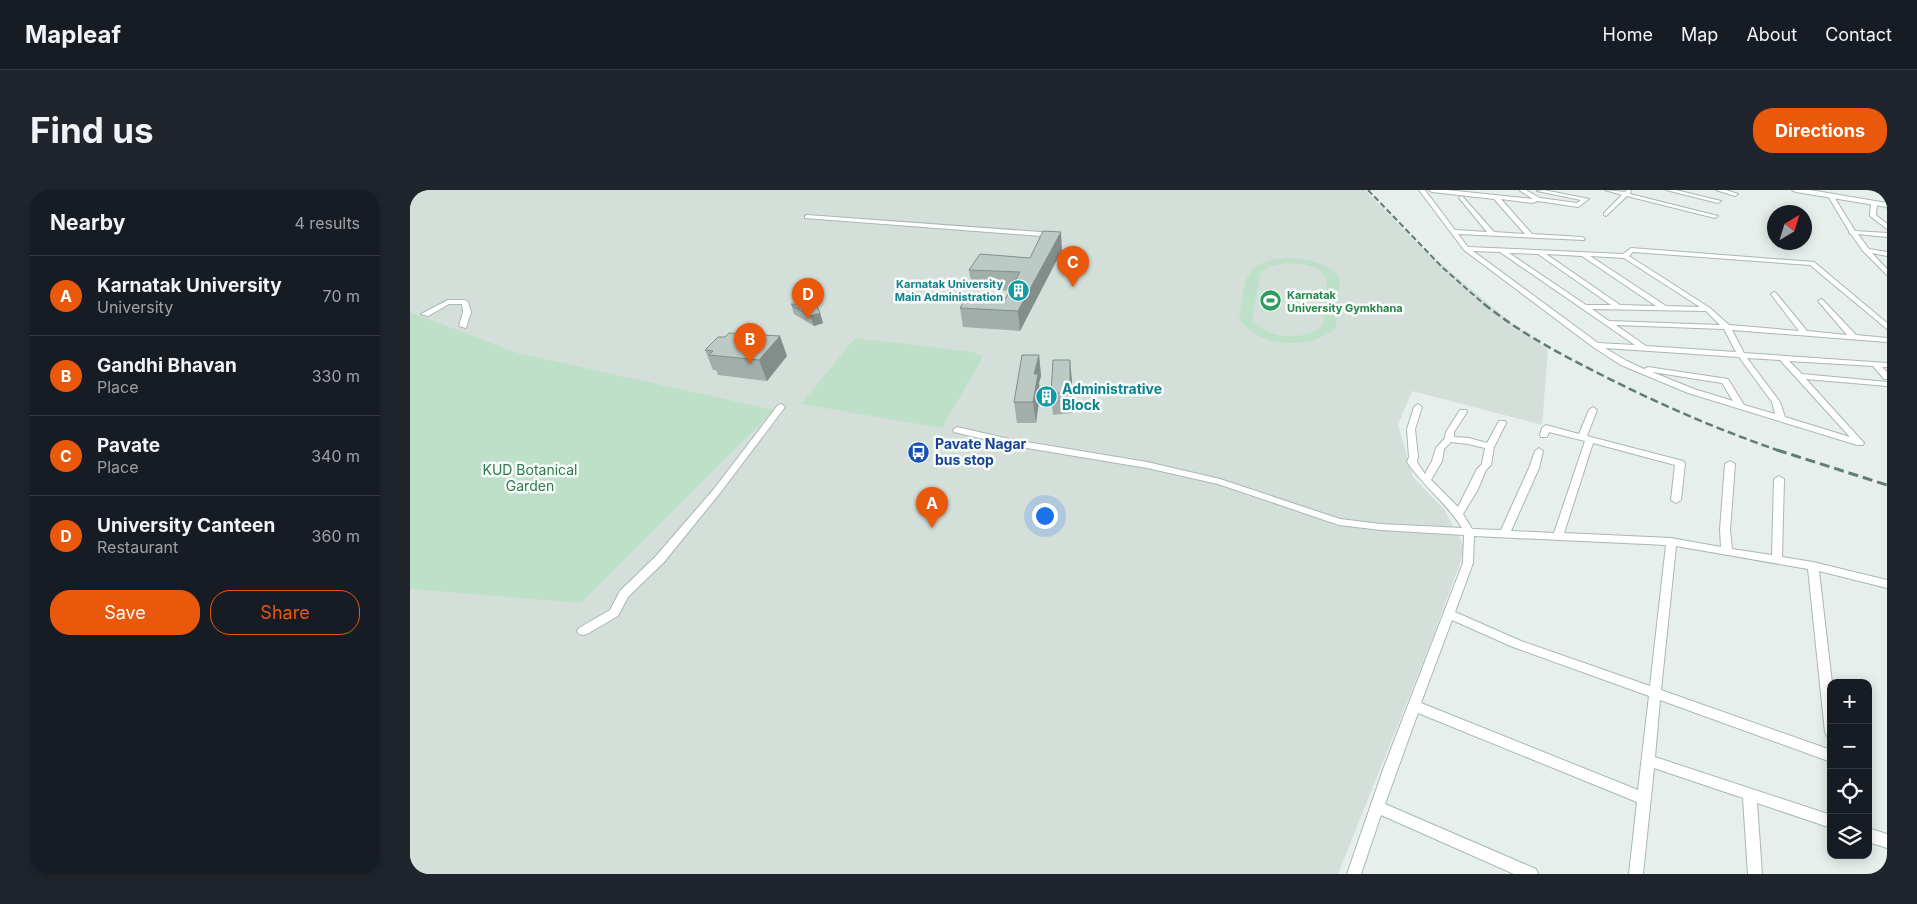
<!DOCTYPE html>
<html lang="en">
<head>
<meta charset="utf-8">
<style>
	:root { --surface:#171b24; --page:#20242c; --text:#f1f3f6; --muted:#9ea1a6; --line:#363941; --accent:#ea580c }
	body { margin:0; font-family:Inter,sans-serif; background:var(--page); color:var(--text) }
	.controls { position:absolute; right:15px; bottom:15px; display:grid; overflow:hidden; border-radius:10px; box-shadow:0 2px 12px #0003 }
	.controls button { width:45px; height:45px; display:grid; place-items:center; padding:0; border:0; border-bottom:1px solid var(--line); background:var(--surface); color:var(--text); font:25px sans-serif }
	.compass { position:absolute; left:1357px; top:15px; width:45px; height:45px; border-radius:50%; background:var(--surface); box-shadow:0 2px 12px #0003; rotate:38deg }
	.you { position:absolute; left:634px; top:325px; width:18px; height:18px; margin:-12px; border:4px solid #fff; border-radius:50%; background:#1a73e8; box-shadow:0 0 0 8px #1a73e833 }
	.badge { display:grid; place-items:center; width:32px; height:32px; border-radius:50%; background:var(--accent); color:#fff; font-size:16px; font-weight:700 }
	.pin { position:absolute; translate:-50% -41px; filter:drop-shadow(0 1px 2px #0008) }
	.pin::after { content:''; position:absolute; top:26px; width:18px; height:15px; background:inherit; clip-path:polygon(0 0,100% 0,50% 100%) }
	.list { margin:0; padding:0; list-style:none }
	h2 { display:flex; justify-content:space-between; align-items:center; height:65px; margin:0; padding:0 20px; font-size:21px }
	h2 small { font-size:16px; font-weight:400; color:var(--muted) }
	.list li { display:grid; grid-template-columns:32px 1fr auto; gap:15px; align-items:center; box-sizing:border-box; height:80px; padding:0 20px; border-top:1px solid var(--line) }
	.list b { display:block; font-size:19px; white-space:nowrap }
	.list p { margin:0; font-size:16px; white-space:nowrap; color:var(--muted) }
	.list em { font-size:16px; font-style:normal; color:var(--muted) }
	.actions { display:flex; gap:10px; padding:15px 20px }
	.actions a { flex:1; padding:11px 0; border:1px solid var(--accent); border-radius:20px; text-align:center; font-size:18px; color:var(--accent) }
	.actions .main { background:var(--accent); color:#fff }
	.icon { flex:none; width:28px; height:28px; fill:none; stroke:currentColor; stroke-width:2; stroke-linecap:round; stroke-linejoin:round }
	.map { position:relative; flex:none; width:1477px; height:684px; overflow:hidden; border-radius:20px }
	header { display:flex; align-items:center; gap:30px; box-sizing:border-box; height:70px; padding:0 25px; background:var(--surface); border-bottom:1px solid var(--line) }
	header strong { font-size:24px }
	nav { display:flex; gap:28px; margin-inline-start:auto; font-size:18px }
	.intro { display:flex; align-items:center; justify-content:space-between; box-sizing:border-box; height:120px; padding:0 30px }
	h1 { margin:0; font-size:35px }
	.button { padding:12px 22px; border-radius:20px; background:var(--accent); color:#fff; font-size:18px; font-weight:700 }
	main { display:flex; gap:30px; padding:0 30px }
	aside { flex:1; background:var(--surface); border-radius:20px; box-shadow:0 2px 12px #0003 }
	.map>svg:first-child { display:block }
	.built { fill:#d4dfda }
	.green { fill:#bfe0c8; fill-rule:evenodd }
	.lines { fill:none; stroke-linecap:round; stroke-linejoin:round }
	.street-casing { stroke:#a8b8b2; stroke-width:2 }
	.secondary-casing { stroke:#a4bbb3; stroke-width:2 }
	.street { fill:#fff; fill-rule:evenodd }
	.secondary { fill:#fff; fill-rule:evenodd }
	.rail-far2 { stroke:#5f7d75; stroke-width:2; stroke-dasharray:6 3; stroke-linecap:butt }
	.rail-far1 { stroke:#5f7d75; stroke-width:2.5; stroke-dasharray:8 4; stroke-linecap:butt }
	.rail { stroke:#5f7d75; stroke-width:3; stroke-dasharray:10 5; stroke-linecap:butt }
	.wall { fill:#a1aea9 }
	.shaded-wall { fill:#838d89 }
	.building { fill:#bbcac4; stroke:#838d89 }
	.labels { text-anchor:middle; stroke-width:5; stroke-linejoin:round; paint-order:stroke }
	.far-culture-label { font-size:11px; font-weight:bold; fill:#0d838f; stroke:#f7fbf9; text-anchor:end }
	.far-leisure-label { font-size:11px; font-weight:bold; fill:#27864d; stroke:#f7fbf9; text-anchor:start }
	.culture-label { font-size:14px; font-weight:bold; fill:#0d838f; stroke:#f7fbf9; text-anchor:start }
	.transit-label { font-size:14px; font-weight:bold; fill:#164399; stroke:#f7fbf9; text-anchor:start }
	.park-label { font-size:14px; fill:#2d7a4b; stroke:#f7fbf9 }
</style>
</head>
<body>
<header>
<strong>Mapleaf</strong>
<nav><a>Home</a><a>Map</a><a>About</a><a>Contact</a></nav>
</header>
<div class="intro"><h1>Find us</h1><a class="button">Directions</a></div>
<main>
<aside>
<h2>Nearby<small>4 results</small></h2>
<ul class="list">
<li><span class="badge">A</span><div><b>Karnatak University</b><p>University</p></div><em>70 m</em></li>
<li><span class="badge">B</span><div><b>Gandhi Bhavan</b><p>Place</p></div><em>330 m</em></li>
<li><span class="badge">C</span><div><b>Pavate</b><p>Place</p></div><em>340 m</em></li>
<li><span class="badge">D</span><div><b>University Canteen</b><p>Restaurant</p></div><em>360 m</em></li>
</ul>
<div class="actions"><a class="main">Save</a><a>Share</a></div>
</aside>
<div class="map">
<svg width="1477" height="684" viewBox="0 0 1477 684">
	<rect width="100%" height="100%" fill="#e6efeb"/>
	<path class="built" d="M0,0h955l56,57 89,75 38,28 -6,75 -130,-34 -14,34 15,52 31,32 20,37 -3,15 -32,86 -91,227h-928z"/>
	<path class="green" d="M875,68c20,1 44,3 55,21l-4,49c-24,22 -79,21 -97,-10 8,-38 1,-55 46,-60zM877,73c15,1 33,2 40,16l-4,46c-18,17 -57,15 -71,-7l9,-45 7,-6z
		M0,122l108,41 256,57 -193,193 -171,-14z
		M445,148l118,14 10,5 -41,71 -141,-24z"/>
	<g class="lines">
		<defs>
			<path id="street" d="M1009,0h6l30,40 32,2 -27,-33 -1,-1 3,-2 32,36 31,2 -31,-35 -62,-7 -3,-2h18l86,9 -14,-9h7l14,8 37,5 4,-3 -44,-9 7,-1 45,9 -11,8 -40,-6 -6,2 -31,-4 31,35 50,3 3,2 -1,1 -126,-6 10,13 155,7 8,-6 183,14 73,61v6l-77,-64 -177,-13 -4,4 81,52 19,17 70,6 -28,-37 3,-2 2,1 31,38 40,4 -28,-33 -1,-1 3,-2 2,1 33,35 31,3v4l-155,-12 12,23 143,10v4h-5l5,5v7h-3l-11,-13 -84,-5 13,13 85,8v4l-81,-7 58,64 -1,2h-6l-169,-52 -67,-28 -28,-18 -129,-97zM1063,61l27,1 135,93 -37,-2zM1099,63l29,1 73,51h-25zM1136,64l36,2 74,50 -36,-1zM1180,66l34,2 76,49 -34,-1zM1182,119l114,2 14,14 -111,-4zM1206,135l108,4 12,23 -90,-6zM1195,158l134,9 33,45 3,12 -31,-9 -16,-26 -80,-12 -4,2 -17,-8zM1337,168l33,2 70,77 -65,-20 -5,-15zM1242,182l70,11 11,18 -39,-12z
				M1195,0l20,2 2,-2h4l-1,4 88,22 -3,2 -88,-22 -21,20 -2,-1v-2l18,-18z
				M1256,0h10l45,11 -3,2z
				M1306,0h10l12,4 -3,2z
				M1463,0h13l1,3z
				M1419,5h4l22,36 32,2v4l-29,-3 11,15 18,3v4l-15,-3 15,16v6l-24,-24 -12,-17 -2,-1v-2l-21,-35z
				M1464,11l3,2 -1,12 11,9v5l-17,-13 1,-13z
				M397,25l247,18 3,2 -3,2 -249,-19v-2z
				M38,110h17l3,2 3,10 -5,16 -7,-2 4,-14 -1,-8h-13l-21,12 -7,-2z
				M371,214l4,3 -65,86 -56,69 -36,35 -10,19 -31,18 -4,1 -4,-1 -2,-3 2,-3 31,-18 10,-19 36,-35 58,-67 64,-84z
				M1008,214l4,3 -7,22 3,28 -1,5 8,12 7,-13 4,-13 9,-10 1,-6 14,-22h6l1,2 -13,20v5l15,1 18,5 12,-22h6l1,2 -12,24 -3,18 -5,5 -9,21 -14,23 9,15 29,1 28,-62 6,-17 4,-3 4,3 -4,17 -28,63 43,2 31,-92 -36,-9 -2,5h-6l-1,-2 2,-7 4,-3 33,9 10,-24 4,-3 4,3 -10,26 96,25 2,2 -4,37 -5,3 -5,-3 4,-35 -82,-22 -29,90 107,5 50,9 -1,-17 5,-66 5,-3 5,3 -5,66 2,19 40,6 2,-76 5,-3 5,3 -2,78 31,5 74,18v8l-68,-17 13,112 -1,54 -4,-1 -2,-4 -17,-163 -132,-23 -15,144 170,60v12l-171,-62 -5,57 176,58v13l-74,-25 5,71h-14l-5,-76 -89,-30 -11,106h-14l8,-72 -219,-89 -33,91 151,65 2,5h-24l-133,-59 -20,59h-14l37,-107 79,-204 1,-28 -83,-5 -42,-5 -121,-41 -71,-16 -138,-23 -55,-13 -1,-2 4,-3 52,12 138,23 73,17 120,40 41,5 81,4c-15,-25 -38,-41 -55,-66l2,-5 -2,-28 7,-22zM1041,252l17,2 17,4 -3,16 -5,5 -19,38 -27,-27 11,-19 2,-12zM1064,346l192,9 -16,141 -129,-45 -66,-29 18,-49zM1042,430l61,27 136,49 -11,94 -217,-87z
				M1458,638l19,6v14l-19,-6z"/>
			<path id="secondary" d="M1382,0h18l77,13v4l-91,-15z"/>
		</defs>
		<use href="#street" class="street-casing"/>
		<use href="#secondary" class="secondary-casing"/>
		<use href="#street" class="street"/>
		<use href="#secondary" class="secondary"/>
		<path class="rail-far2" d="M958,0l74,77 43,38"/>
		<path class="rail-far1" d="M1074,114c34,27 72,48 110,67 60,31 122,58 186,80"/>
		<path class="rail" d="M1367,260l110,35"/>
	</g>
	<path class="wall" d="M652,60l-42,81 -57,-4 -3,-19 44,-7 6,-10 -38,-3 -3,-18 61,-12z
		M381,114l29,9 3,10 -9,3 -20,-12z
		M295,160l82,6 -20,25 -49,-6 -2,-5h-3z
		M629,165l2,21 -2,7 1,11 -4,29h-19l-3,-21z
		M662,191v32l-19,2 -2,-21z"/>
	<path class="shaded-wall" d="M651,42l1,18 -42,81 -2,-20z
		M410,123l3,10 -9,3 -4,-10z
		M370,146l7,20 -20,25 -8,-21z
		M629,165l2,21 -2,7 1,11 -4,29 -3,-21 1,-28z
		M660,170l2,21v32l-2,-21z"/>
	<path class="building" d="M633,41l18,1 -43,79 -58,-3 6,-10 38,3 16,-29 -51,-2 11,-16 50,4z
		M381,114l21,1 4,-1 4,9 -10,3z
		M319,143l51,3 -21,24 -50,-5 4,-4 -8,-1 13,-13h7z
		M612,165h17l-5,19h4l-5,28h-19z
		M643,170h17v32l-19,2z"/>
	<defs>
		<symbol id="building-disc" viewBox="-11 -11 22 22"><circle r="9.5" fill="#0f9aa8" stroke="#f7fbf9"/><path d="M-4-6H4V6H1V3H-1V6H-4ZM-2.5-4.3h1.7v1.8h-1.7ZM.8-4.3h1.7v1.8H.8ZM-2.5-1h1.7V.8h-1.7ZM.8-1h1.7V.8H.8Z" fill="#fff"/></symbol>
		<symbol id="stadium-disc" viewBox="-11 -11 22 22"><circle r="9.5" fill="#2e9e5b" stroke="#f7fbf9"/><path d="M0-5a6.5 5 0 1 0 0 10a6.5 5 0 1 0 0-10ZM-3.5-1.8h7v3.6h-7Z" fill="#fff"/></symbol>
		<symbol id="bus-disc" viewBox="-11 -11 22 22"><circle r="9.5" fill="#1a4fb4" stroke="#f7fbf9"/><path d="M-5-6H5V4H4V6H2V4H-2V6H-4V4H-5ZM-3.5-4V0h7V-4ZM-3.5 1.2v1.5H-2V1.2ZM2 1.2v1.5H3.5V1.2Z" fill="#fff"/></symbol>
	</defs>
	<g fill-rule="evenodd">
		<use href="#building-disc" x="596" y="88" width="25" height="25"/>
		<use href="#stadium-disc" x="848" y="98" width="25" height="25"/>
		<use href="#building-disc" x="624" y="194" width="25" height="25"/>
		<use href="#bus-disc" x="496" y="250" width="25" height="25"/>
	</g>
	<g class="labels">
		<g class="far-culture-label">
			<text x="593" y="98">Karnatak University<tspan x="593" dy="13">Main Administration</tspan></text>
		</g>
		<g class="far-leisure-label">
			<text x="877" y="109">Karnatak<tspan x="877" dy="13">University Gymkhana</tspan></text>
		</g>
		<g class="culture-label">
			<text x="652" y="204">Administrative<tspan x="652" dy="16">Block</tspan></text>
		</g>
		<g class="transit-label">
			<text x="525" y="259">Pavate Nagar<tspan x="525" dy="16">bus stop</tspan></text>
		</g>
		<g class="park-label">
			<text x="120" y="285">KUD Botanical<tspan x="120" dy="16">Garden</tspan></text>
		</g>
	</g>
</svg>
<div class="controls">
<button>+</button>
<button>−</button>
<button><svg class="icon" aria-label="locate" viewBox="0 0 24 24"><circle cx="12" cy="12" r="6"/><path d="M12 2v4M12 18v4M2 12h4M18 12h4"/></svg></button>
<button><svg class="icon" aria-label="layers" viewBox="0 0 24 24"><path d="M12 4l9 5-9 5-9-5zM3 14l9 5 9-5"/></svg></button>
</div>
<svg class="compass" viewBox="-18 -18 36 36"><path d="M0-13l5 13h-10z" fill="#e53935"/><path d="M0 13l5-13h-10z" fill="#9ea1a6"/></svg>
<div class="you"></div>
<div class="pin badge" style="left:522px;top:338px">A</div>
<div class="pin badge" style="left:340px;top:174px">B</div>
<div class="pin badge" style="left:663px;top:97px">C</div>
<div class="pin badge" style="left:398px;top:129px">D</div>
</div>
</main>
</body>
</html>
